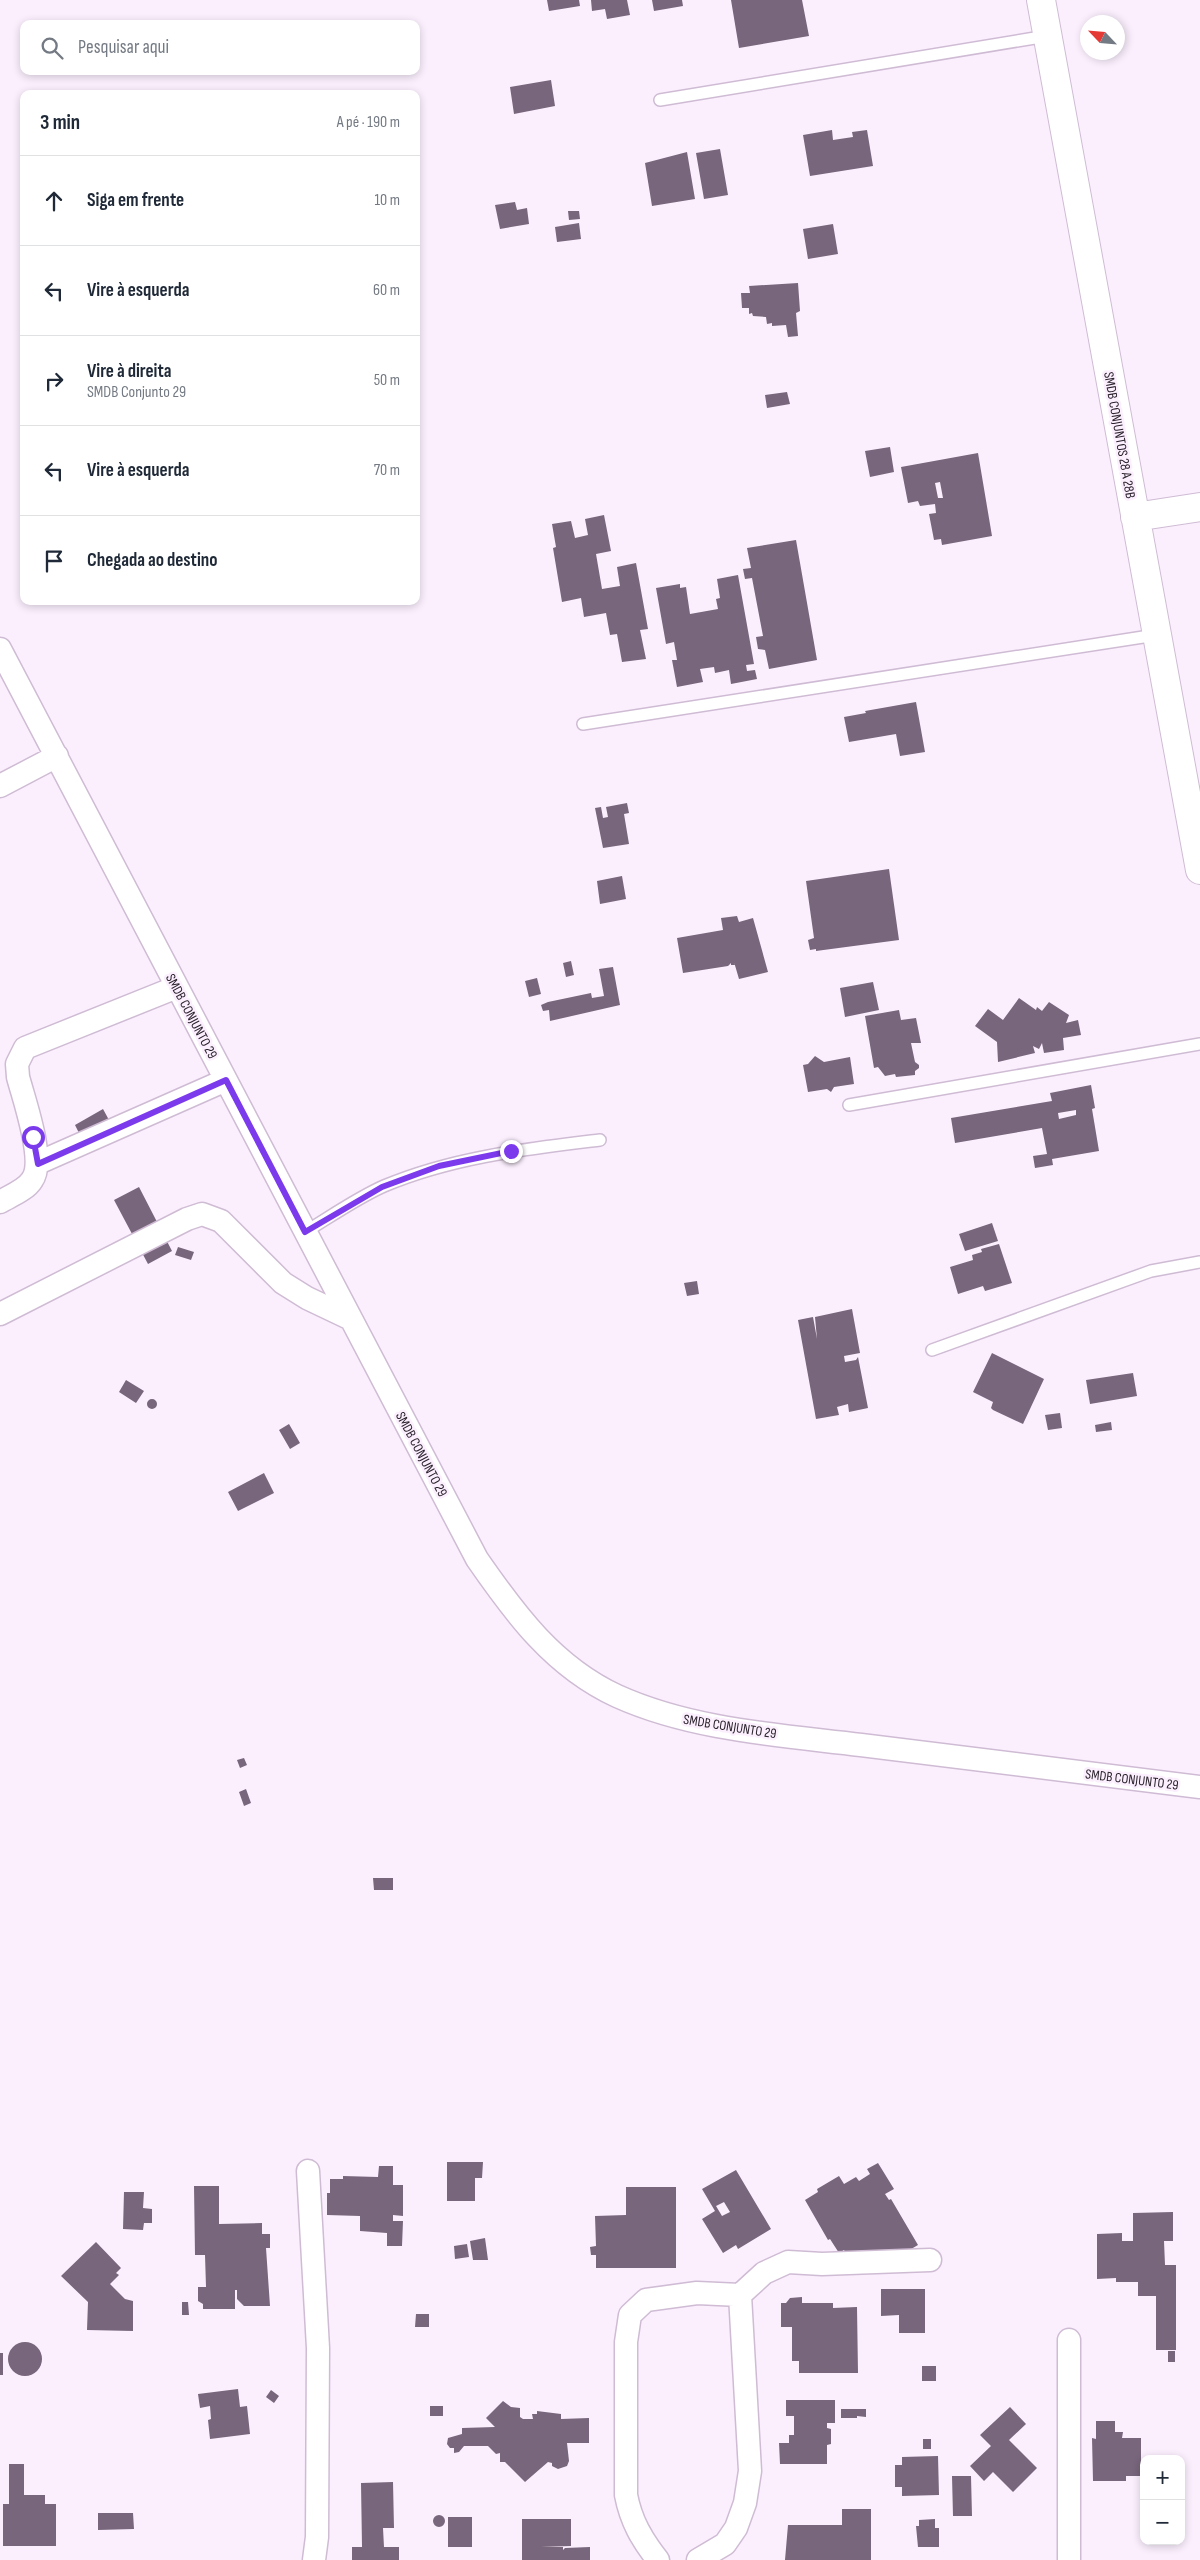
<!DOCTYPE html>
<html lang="pt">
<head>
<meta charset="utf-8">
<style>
	:root { --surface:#fff; --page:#f2f2f3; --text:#1f2937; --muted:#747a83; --line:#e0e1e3 }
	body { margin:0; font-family:"Sofia Sans Condensed",sans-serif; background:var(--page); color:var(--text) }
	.controls { position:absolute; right:15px; bottom:15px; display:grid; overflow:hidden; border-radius:10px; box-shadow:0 2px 8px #0003 }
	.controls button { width:45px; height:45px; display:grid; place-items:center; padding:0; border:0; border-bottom:1px solid var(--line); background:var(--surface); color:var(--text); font:25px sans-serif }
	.compass { position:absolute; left:1080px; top:15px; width:45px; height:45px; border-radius:50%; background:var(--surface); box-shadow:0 2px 8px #0003; rotate:296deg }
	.stop { position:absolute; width:15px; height:15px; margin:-11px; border:4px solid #7c3aed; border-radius:50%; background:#fff }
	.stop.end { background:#7c3aed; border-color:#fff; box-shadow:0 1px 5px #0008 }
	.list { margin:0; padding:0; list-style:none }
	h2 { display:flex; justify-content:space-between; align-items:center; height:65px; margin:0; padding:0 20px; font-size:21px }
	h2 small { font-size:16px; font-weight:400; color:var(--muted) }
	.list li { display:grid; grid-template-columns:32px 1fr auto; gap:15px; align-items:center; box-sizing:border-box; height:90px; padding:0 20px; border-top:1px solid var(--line) }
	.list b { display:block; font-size:19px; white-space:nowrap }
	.list p { margin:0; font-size:16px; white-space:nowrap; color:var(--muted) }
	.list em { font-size:16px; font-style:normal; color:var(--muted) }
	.icon { flex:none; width:28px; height:28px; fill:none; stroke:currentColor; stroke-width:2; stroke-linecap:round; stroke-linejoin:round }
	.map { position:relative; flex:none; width:1200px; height:2560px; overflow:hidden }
	.search { position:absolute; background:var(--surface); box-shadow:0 2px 8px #0003; left:20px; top:20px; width:400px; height:55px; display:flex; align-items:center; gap:12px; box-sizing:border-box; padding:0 18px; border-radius:10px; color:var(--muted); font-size:19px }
	.panel { position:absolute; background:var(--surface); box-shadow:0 2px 8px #0003; left:20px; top:90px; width:400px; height:515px; border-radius:10px }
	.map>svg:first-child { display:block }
	.building { fill:#78667c; fill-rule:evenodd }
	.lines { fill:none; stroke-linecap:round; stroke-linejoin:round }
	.lane-casing { stroke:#cfbcd4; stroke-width:14 }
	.street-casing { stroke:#cfbcd4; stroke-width:25 }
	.secondary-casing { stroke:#cfbcd4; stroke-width:30 }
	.lane { stroke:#fff; stroke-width:11 }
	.street { stroke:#fff; stroke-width:22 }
	.secondary { stroke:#fff; stroke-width:28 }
	.route { stroke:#7c3aed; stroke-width:6 }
	.labels { text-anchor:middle; stroke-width:5; stroke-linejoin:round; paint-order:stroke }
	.street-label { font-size:14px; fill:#29222b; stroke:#fbeffe }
</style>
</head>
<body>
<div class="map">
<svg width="1200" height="2560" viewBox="0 0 1200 2560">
	<rect width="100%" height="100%" fill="#fbeffe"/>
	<path class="building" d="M547,0h32l1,6 -31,5z
		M591,0h36l3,15 -23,4 -2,-10 -13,2z
		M652,0h30l1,6 -29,5z
		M731,0h71l7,36 -70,12z
		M551,80l4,26 -41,8 -4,-27z
		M832,130l1,10 20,-3 -1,-5 15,-2 6,36 -63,10 -7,-41z
		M720,149l8,46 -24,4 -8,-46z
		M687,152l8,47 -43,7 -7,-43z
		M515,202l2,8 10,-2 2,16 -29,5 -5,-24z
		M568,211h11l1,8 -11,1z
		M579,223l2,16 -24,3 -2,-15z
		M833,224l5,30 -30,5 -5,-30z
		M798,283l2,28 -4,2 2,23 -10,1 -2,-12 -14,1v-3l-5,1 -1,-7 -13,-1 -1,-3 -3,1v-6h-7l-1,-15h9l-1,-7z
		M787,392l3,12 -23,4 -2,-13z
		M890,447l4,25 -24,5 -5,-26z
		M978,453l14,83 -50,9 -1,-6 -7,1 -5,-26 7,-1 -1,-9 -15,2 -2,-5 -10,2 -7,-36zM940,482l3,16h-5l-3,-15z
		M604,515l7,36 -15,3 6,35 18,-3 -3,-19 19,-4 12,66 -8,1 6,29 -24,3 -5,-28 -7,1 -4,-22 -22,4 -3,-19 -19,4 -9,-54 3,-1 -4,-23 19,-3 4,17 13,-3 -3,-16z
		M796,540l21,120 -48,9 -4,-19 -7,-1 -2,-12 7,-1 -11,-58 -7,1 -2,-10 8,-1 -4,-20z
		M738,575l16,89 -8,1 1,6 8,-1 2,9 -26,5 -2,-14 -14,3 -1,-6 -14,2 3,13 -26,5 -5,-27h5l-3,-18 -8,2 -10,-56 24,-4v4l6,-1 4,27 28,-5 -2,-10 4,-1 -3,-19z
		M916,702l9,50 -25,4 -4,-22 -47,8 -5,-25 22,-4 -1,-2z
		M627,803l2,10 -5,1 5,30 -26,4 -8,-40 6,-1 2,11 5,-1 -2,-10z
		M889,869l10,71 -83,11v-2l-6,1 -2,-10 6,-2 -8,-57z
		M622,876l4,23 -26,5 -3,-23z
		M737,916l2,6 14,-4 15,54 -29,7 -5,-17 1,3h-4v-2l-3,3 -45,7 -6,-35 46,-8 -2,-12z
		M571,961l3,14 -8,2 -3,-14z
		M613,967l7,38 -70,16 -1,-11 -6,1 -2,-6 7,-3 43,-9 1,5 12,-2 -5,-27z
		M537,978l4,16 -12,3 -4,-16z
		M873,982l6,28 -34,7 -5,-29z
		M1019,998l17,12 1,-3 5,4 7,-9 20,13 -3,8 12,-3 3,15 -18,3 1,12 -20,3 -2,-10 -3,6 -6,-3 2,7 -37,9 -1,-20 -22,-16 13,-17 15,11z
		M899,1010l2,10 15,-2 5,25h-10l4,19 4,3v3l-4,3v4l-19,2 -1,-3 -10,2 -7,-9 -4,1 -9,-52z
		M815,1056l9,6 26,-5 4,27 -20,3 -3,5 -4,-3 -19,3 -5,-27 5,-1z
		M1091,1085l4,23 -3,1 7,42 -47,8 1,6 -18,3 -2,-12 14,-2 -5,-26 -87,15 -4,-25 101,-17 -2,-8zM1076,1110v5l-17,4 -1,-6z
		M103,1109l12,22 -34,6 -6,-12z
		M139,1187l33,64 -24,13 -34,-64z
		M992,1223l6,18 -33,10 -6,-17z
		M999,1244l13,39 -27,8 -2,-5 -25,8 -8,-27 23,-7 -1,-5 10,-3 -1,-3z
		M178,1247l16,5 -3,8 -16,-5z
		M697,1281l2,13 -12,2 -3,-13z
		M852,1309l8,44 -16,3 1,6 11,-2 2,-3 10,51 -19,4 -1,-8 -11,3 2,8 -23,4 -18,-99 15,-3 4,22 -2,-22z
		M992,1353l52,26 -21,45 -30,-14 -2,-2 2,-6 -20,-10z
		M1133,1373l4,23 -47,8 -4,-24z
		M126,1380l18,11 -8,12 -17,-11z
		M147 1404a5 5 0 1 1 10 0a5 5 0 1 1-10 0Z
		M1060,1413l2,15 -14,2 -3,-15z
		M1111,1422l1,8 -16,2 -1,-7z
		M289,1424l11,19 -10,6 -11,-19z
		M264,1473l10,20 -36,18 -10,-19z
		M244,1758l3,7 -7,3 -3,-8z
		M246,1789l5,14 -7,3 -5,-14z
		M373,1878h20v12h-19z
		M447,2162h36l-1,16h-7v23h-28z
		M878,2163l16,26 -9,5 4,6 2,-1 27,46 -24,14 -26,-1 -5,-8 -5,2 -5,13 -9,-15 -5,3 -9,-14 -2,1 -23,-40 13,-8 -1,-3 22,-13 5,8 12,-7 3,4 11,-7 -3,-5z
		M379,2166h14v19h10v31l-10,-1v6h10l-1,25h-15v-13l-27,-2v-15l-33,-1v-22h3v-14h13v-3l35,1z
		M736,2170l35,59 -33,20 -2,-4 -13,8 -21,-34 13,-8 -13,-22zM724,2202l6,10 -8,4 -6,-10z
		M194,2186h25v38l43,-1v11h8v14h-4l4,58h-26l-7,-7v-9h-2v19h-32v-5l-5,-3v-14h8l-1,-32h-10z
		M626,2187h50v81h-80v-13h-5l-1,-8 6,-1 -1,-30 31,-1z
		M124,2192h20l-1,16 9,1v14h-8l-1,7 -20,-1z
		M1173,2212v29h-9l1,24h11v85h-20v-54h-18v-14h-22v-4l-19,1v-45l25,-1v8h11v-28z
		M485,2238l3,22h-15l-3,-19z
		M96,2242l25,26 -5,5 3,2 -9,9 15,15 8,2v30l-46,-1 1,-28 -27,-26z
		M467,2244l2,13 -14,2 -1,-13z
		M881,2289h44v44h-26v-18l-18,1z
		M802,2297v6h31v5l24,-1 1,66h-59v-12h-7v-34h-11v-24h5l4,-5z
		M182,2302h6l1,13h-7z
		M416,2314h13v13h-14z
		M8 2359a17 17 0 1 1 34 0a17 17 0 1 1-34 0Z
		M1168,2351h7v11h-7z
		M0,2353h3v22h-3z
		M922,2366h14v15h-14z
		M238,2389l2,18 7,-1 3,28 -40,5 -2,-19 3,-1 -1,-13 -10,2 -2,-14z
		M271,2390l8,6 -5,7 -8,-6z
		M786,2400h49v23h-8v5l4,1v15l-4,1v19h-47l-1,-21h10v-8h5v-19h-8z
		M503,2401l8,6 9,1v9l3,2h10l-1,-5h5v-3l24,3v5l28,-1v25h-22l2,18 -2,5 -9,3 -6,-3v-3l-4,-1 -23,20 -20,-20h-5v-9l-4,1 -8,-8h-24l-5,6 -5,1v-5h-4l-3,-4 1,-6 14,-4v-6l33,-1 -9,-9z
		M430,2406h13v10h-13z
		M1010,2407l16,17 -17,16 28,28 -24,24 -20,-20 -9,9 -14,-15 21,-20 -11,-11z
		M841,2409h25v8l-9,-1v2h-16z
		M1096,2421h19v11h8l-1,6h19v38h-15v5h-33l-1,-43 4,1z
		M923,2439h8v10h-8z
		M938,2456l1,39 -37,1v-9h-7v-22h7v-8z
		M9,2464h15v31h21v9h11v42h-53v-42h6z
		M952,2476h19l1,40h-19z
		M393,2482l1,46h-11l1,19h15v13h-47v-13h10l-1,-64z
		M842,2509h29v51h-86l3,-35h54z
		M98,2513h35l1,16 -36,1z
		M433 2521a6 6 0 1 1 12 0a6 6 0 1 1-12 0Z
		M448,2517h24v30h-24z
		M522,2519h49v27l-30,1h22v3l2,-2 25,-1v13h-68z
		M935,2519v9h4v19h-21l-2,-21h3v-6z"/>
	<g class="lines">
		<defs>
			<path id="lane" d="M660,100l387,-64
				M583,724l573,-89
				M849,1105l351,-61
				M305,1232c25,-15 52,-34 79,-46 69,-29 142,-37 216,-46
				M932,1350l219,-79 49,-9"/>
			<path id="street" d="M0,649l477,910c38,55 77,108 140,137 75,34 163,39 244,49 113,14 226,28 339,42
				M0,786l57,-30
				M38,1163l188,-83
				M0,1202c10,-6 26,-12 32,-22 14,-19 -8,-80 -14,-103l-1,-13 8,-16 152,-61
				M0,1314l187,-95 15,-5 19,7 62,62 24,15 42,20
				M308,2171l10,177 -1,189 -3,23
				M1069,2340v220
				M658,2560c-16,-20 -27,-39 -32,-65v-153l4,-27 16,-15 51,-7 43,2 24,-22 24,-11 34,2 108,-4
				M698,2560l27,-16 11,-16 9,-25 5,-32 -10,-176"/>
			<path id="secondary" d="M1041,0l159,870
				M1135,517l65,-10"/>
		</defs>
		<use href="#lane" class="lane-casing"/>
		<use href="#street" class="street-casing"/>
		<use href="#secondary" class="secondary-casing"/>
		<use href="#lane" class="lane"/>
		<use href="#street" class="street"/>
		<use href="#secondary" class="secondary"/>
	</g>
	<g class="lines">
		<path class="route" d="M33,1137l5,27 188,-84 79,152 77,-45 57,-21 72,-15"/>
	</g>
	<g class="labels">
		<g class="street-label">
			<text transform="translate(1120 435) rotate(80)" y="5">SMDB CONJUNTOS 28 A 28B</text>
			<text transform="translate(192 1016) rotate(62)" y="5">SMDB CONJUNTO 29</text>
			<text transform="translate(422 1454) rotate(62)" y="5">SMDB CONJUNTO 29</text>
			<text transform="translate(730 1726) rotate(9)" y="5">SMDB CONJUNTO 29</text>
			<text transform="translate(1132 1779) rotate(7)" y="5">SMDB CONJUNTO 29</text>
		</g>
	</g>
</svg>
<div class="controls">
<button>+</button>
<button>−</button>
</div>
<svg class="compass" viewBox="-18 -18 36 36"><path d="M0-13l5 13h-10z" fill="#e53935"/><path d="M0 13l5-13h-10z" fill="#747a83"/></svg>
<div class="stop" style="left:33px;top:1137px"></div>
<div class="stop end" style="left:511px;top:1151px"></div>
<div class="search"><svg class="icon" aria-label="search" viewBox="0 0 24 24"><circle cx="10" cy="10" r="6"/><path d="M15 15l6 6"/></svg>Pesquisar aqui</div>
<section class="panel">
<h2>3 min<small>A pé · 190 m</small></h2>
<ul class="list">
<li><svg class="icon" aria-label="ahead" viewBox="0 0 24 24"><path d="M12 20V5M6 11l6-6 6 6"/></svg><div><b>Siga em frente</b></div><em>10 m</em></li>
<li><svg class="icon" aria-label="left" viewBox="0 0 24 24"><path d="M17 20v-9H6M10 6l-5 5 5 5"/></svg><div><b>Vire à esquerda</b></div><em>60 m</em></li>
<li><svg class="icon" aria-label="right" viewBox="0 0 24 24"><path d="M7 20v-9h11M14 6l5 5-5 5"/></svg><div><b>Vire à direita</b><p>SMDB Conjunto 29</p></div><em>50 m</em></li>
<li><svg class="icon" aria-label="left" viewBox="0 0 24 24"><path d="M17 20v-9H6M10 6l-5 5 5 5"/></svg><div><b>Vire à esquerda</b></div><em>70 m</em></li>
<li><svg class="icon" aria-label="arrive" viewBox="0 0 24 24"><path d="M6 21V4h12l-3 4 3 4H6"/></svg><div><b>Chegada ao destino</b></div></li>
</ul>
</section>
</div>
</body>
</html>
